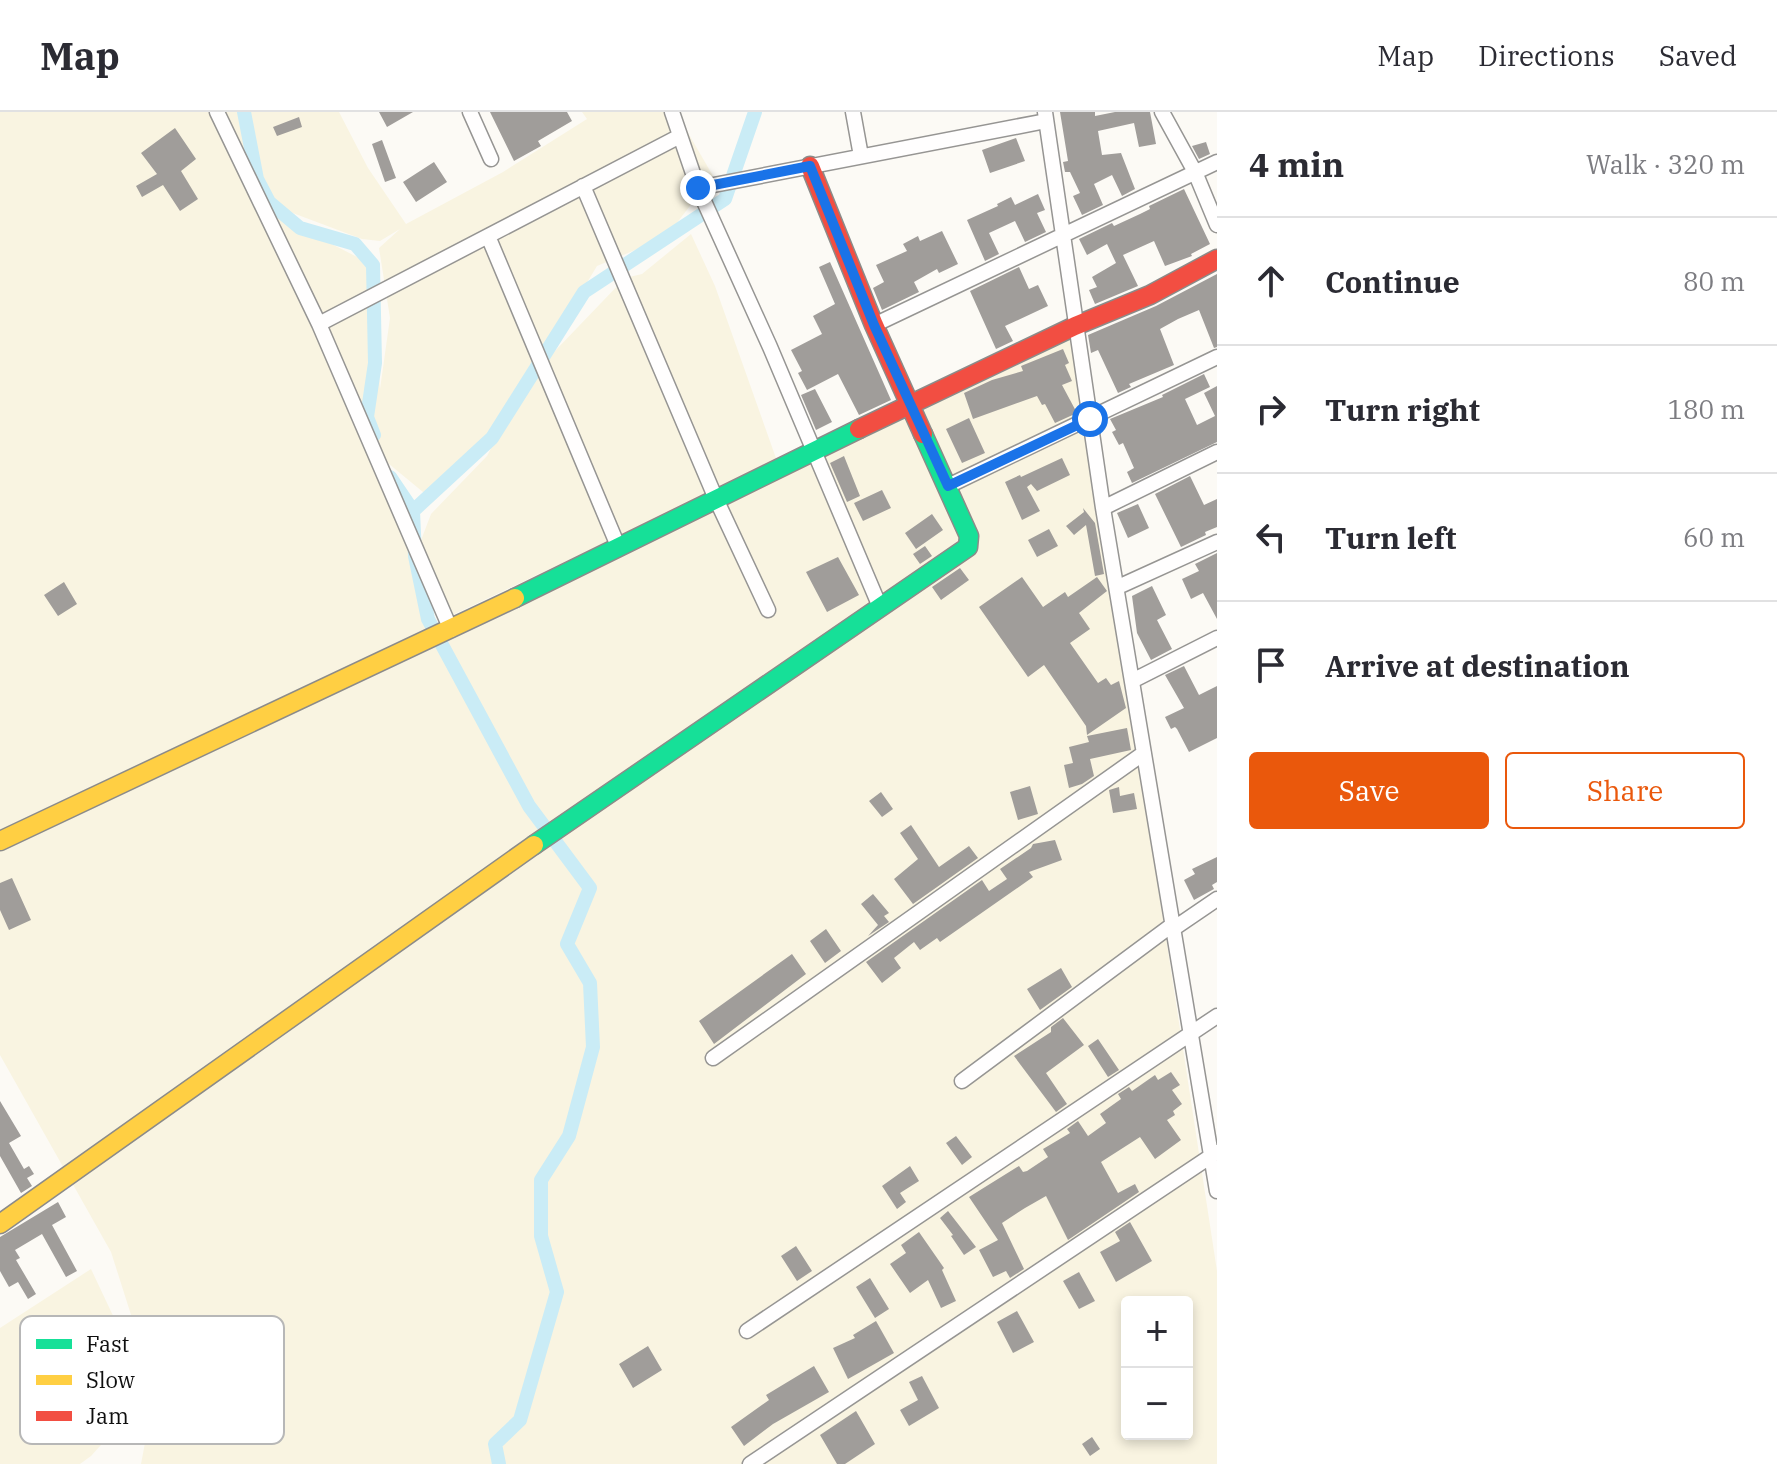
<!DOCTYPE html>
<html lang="en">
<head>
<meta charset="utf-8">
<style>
	:root { --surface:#fff; --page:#f2f2f3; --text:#2b2b33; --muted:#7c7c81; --line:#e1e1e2; --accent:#ea580c }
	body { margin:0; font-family:"IBM Plex Serif",serif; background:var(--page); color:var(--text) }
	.controls { position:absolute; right:24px; bottom:24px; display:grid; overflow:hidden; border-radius:8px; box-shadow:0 4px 12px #0003 }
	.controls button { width:72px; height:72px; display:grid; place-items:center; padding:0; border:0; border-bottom:2px solid var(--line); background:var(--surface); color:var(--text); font:40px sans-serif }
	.stop { position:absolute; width:24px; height:24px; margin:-18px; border:6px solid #1a73e8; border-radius:50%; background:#fff }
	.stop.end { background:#1a73e8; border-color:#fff; box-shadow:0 2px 8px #0008 }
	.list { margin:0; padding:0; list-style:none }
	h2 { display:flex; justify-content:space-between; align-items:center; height:104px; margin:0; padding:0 32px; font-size:34px }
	h2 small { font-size:26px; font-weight:400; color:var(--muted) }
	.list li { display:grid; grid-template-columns:52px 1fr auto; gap:24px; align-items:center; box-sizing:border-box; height:128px; padding:0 32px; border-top:2px solid var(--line) }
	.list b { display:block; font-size:30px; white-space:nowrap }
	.list em { font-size:26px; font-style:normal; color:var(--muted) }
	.actions { display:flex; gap:16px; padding:24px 32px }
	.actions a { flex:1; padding:18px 0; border:2px solid var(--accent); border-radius:8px; text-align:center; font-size:28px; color:var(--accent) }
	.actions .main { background:var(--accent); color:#fff }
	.icon { flex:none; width:44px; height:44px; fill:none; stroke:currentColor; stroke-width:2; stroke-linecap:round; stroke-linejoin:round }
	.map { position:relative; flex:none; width:1217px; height:1352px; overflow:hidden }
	header { display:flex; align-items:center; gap:48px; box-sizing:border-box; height:112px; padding:0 40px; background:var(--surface); border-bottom:2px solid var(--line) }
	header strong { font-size:38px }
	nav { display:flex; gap:44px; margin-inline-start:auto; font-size:28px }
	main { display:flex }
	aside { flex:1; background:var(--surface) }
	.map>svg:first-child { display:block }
	.farmland { fill:#f9f4e1; fill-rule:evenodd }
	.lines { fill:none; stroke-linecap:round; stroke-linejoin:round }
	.canal { stroke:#caecf6; stroke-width:14 }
	.building { fill:#a09d9a }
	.street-casing { stroke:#969593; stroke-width:17 }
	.fast-casing { stroke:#8c8b89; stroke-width:21 }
	.slow-casing { stroke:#8c8b89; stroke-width:21 }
	.jam-casing { stroke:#8c8b89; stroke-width:21 }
	.street { stroke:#fffefe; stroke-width:14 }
	.fast { stroke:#16e098; stroke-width:18 }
	.slow { stroke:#ffcf43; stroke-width:18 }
	.jam { stroke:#f24e42; stroke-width:18 }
	.route { stroke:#1a73e8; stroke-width:10 }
	.key { fill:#fff; stroke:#b7b7b7; stroke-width:2 }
	.key-label { font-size:22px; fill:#0f0f0f }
</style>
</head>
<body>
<header>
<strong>Map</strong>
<nav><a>Map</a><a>Directions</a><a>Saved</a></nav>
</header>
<main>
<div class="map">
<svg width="1217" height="1352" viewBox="0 0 1217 1352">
	<rect width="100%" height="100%" fill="#fcfaf5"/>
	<path class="farmland" d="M0,0h244l5,22 1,-22h89l29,56 38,56 97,-52 84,-53 -5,-7h94l37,64 -47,61 -69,29 -67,111 95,-99 17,-4 49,-40 24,52 62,175 -337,160 -25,-65 16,-42 56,-58 34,-64 -7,12 -85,93 -46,-38 51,168 -434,209zM290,100l72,27 18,2 20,-12 -21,19 11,70 -10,71 -7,-124 -73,-37z
		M1073,218l144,941v193h-1076l14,-74 -44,-138 -111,-197v-214zM1127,1190h60v132h-60z
		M91,1157l58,123 -58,64 -11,8h-80v-136z"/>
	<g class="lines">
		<path class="canal" d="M244,0l13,67 12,23 31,26 55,16 18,21 2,98 -8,54 7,18
			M390,365l23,34 2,45 13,63 101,187 61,82 -23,56 23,39 3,64 -24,89 -28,44v56l16,56 -37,128 -25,24 4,20
			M413,399l79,-73 92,-146 141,-93 30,-87"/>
	</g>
	<path class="building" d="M379,0h34l-26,15z
		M490,0h77l5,9 -34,20 3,5 -27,15z
		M1060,0h35v4l20,-4h35l6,32 -17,3 -5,-24 -36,8 4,24 19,-2 14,36 -13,7 -10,-21 -18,9 9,21 -21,10 -9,-19 7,-3 -10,-21h-5l-2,-10 5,-1z
		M299,5l3,10 -25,9 -4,-9z
		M175,16l21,31 -15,12 17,28 -18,12 -17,-26 -21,12 -6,-11 21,-12 -16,-21z
		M1016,26l9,23 -35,12 -8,-23z
		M382,28l14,38 -11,4 -13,-38z
		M1206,30l4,12 -11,5 -7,-13z
		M434,50l13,20 -31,20 -13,-20z
		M1184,77l26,55 -19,10 1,2 -27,10 -11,-25 -31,14 15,31 -43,18 -6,-14 8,-3 -5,-10 24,-14 -9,-19 -20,11 -8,-16 33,-16 2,3 26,-12 10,-5 -1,-3z
		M1038,82l7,16 -8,3 9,19 -21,10 -10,-21 -26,12 10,21 -14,7 -18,-41 31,-14 -1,-2 14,-7 4,8z
		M942,119l16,33 -19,9 -2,-4 -23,13 5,10 -37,18 -9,-22 11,-6 -8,-17 31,-14 -4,-7 15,-8 2,5z
		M830,150l61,138 -32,15 -21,-41 -31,16 -9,-17 4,-2 -11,-21 31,-16 -9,-18 22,-12 -16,-37z
		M1019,155l10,22 9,-4 10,21 -43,20 8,15 -17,8 -26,-58z
		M1217,162v73l-3,1 -15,-38 -21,9 -18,10 14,36 -45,19 2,3 -13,6 -20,-43 -7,3 -3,-18 68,-29z
		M1063,237l6,14 -4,2 7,16 -10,4 15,28 -22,10 -10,-19 -3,1 -5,-9 -64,23 -9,-26 28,-13 31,-9 -2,-5z
		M1204,262l6,13 -25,12 12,26 18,-9 -11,-23 13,-7v56l-85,41 -5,-11 7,-4 -11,-25 -4,2 -7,-13 4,-2 -6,-11 53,-22 -1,-2z
		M815,277l17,33 -16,8 -15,-35z
		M969,306l16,35 -23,10 -16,-34z
		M844,344l16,40 -13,6 -17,-39z
		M1062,346l8,17 -33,16 -6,-7 -4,3 13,24 -18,9 -17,-38 15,-7 1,2z
		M1190,364l14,29 13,-6v28l-12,5 1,3 -25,12 -26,-53z
		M882,378l9,18 -28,13 -9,-18z
		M1138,392l11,24 -21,10 -11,-25z
		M1083,396l12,15 9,51 -9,2 -9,-51 -12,10 -8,-9 18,-14z
		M932,402l11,16 -27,19 -11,-16z
		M1049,417l9,17 -21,11 -9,-17z
		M925,434l7,10 -12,8 -7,-10z
		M1217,441v66l-14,-26 -12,6 -9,-20 17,-8 -4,-7z
		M838,445l21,38 -32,17 -21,-40z
		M960,456l9,12 -28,20 -9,-13z
		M1022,465l21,30 22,-15 3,5 29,-20 10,14 -28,22 11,16 -20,14 28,40 8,-5 5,7 8,-4 7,27 -39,27 -1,-9 -42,-61 -16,12 -49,-70z
		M64,470l13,22 -19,12 -14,-21z
		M1152,474l14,29 -9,5 15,29 -21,11 -14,-27 -5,-37z
		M1184,554l15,29 18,-9v52l-28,14 -12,-23 -2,-2 -4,2 -6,-12 19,-9 -19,-33z
		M1127,616l4,22 -41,9 4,17 -12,8 -13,4 -5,-23 9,-2 -4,-16 20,-5 -2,-6z
		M1030,674l8,28 -20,6 -8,-28z
		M1119,675l1,9 14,-3 3,16 -24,4 -4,-23z
		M881,680l12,17 -11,8 -13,-16z
		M911,713l28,42 30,-21 9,12 -65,46 -19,-25 24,-20 -18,-26z
		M1055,728l7,20 -33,12 4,5 -93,65 -3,-4 -17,12 -6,-8 -20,16 7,10 -19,15 -16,-21 116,-82 7,11 18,-12 -7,-10 31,-21 2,-4z
		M1217,745v25l-5,3 2,4 -20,11 -10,-20 11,-6 -3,-5z
		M12,766l19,42 -22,10 -9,-20v-27z
		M873,782l16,19 -5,3 5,6 -21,14 10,-11 -17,-21z
		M826,817l15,22 -16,12 -15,-22z
		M792,842l14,20 -92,70 -15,-23z
		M1061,856l11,19 -32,23 -13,-21z
		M1063,906l21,27 -38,28 21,31 -11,8 -42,-56 37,-24v-5z
		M1098,927l21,31 -11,7 -20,-31z
		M1171,960l9,13 -8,5 10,14 -9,7 2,4 -8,5 14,20 -26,19 -15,-22 -39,25 17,31 17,-9 4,8 -71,48 -22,-44 -21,12 -23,15 22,46 -14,9 -4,-7 -13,6 -14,-27 19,-10 -29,-43 50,-31 4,6 4,-1 21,-14 -5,-8 27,-16 -3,-4 11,-8 10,15 18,-13 -6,-9 21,-15 -3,-5 11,-7 3,4 23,-16 3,5z
		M0,989l21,35 -12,7 15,26 5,-3 5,8 -7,4 5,8 -11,7 -21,-37z
		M956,1024l16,21 -10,8 -16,-22z
		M910,1054l9,15 -19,12 6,9 -9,7 -15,-23z
		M58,1090l8,15 -14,8 25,46 -11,6 -24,-43 -27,16 5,8 -4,2 20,34 -8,5 -10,-17 -9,5 -9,-16v-34z
		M948,1099l28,36 -12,8 -13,-19 2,-1 -13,-17z
		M1130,1110l22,39 -36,21 -16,-30 20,-11 -5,-9z
		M919,1120l25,36 -2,2 14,31 -15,7 -13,-28 -18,13 -20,-29 16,-11 -5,-8z
		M796,1134l16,25 -15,10 -16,-25z
		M1079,1160l16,29 -16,8 -16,-28z
		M870,1166l19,31 -14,9 -19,-31z
		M1017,1199l17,31 -21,11 -16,-31z
		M876,1209l18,32 -46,26 -15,-31 22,-10 -2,-3z
		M648,1234l14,24 -29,18 -14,-24z
		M814,1254l15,26 -56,32 -29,22 -13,-19 38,-27 -3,-5z
		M922,1264l17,32 -30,18 -9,-16 18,-10 -9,-18z
		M856,1299l19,33 -30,20h-8l-17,-29z
		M1092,1325l8,12 -10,7 -8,-12z"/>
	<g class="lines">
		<defs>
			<path id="street" d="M217,0l102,212 132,306
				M470,0l21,47
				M672,0l26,76 72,159 110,260
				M853,0l8,44
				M1045,0l58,396 114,683
				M1162,0l33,60 22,53
				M583,74l133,313 52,111
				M698,76l348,-67
				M488,124l130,310
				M319,212l361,-188
				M874,213l343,-163
				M948,374l269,-129
				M1103,396l114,-56
				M1118,475l99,-45
				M1132,569l85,-43
				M1173,817l44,-30
				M713,946l431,-305
				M962,969l210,-156
				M747,1219l470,-315
				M750,1352l467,-312"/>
			<path id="fast" d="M515,486l344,-169
				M534,733l434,-298 1,-11 -46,-102"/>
			<path id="slow" d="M0,729l515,-243
				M0,1112l534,-379"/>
			<path id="jam" d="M810,54l64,159 49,109
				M859,317l216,-103 75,-31 67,-36"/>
		</defs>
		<use href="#street" class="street-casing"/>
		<use href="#fast" class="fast-casing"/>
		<use href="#slow" class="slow-casing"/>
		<use href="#jam" class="jam-casing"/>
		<use href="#street" class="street"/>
		<use href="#fast" class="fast"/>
		<use href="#slow" class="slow"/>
		<use href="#jam" class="jam"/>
	</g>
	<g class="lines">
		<path class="route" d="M698,76l112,-22 64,159 74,161 142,-67"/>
	</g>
	<rect x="20" y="1204" width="264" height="128" rx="12" class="key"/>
	<rect x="36" y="1227" width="36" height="10" fill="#16e098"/>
	<rect x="36" y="1263" width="36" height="10" fill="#ffcf43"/>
	<rect x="36" y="1299" width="36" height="10" fill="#f24e42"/>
	<g class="key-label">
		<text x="86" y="1240">Fast</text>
		<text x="86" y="1276">Slow</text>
		<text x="86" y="1312">Jam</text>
	</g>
</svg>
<div class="controls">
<button>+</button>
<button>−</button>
</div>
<div class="stop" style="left:1090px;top:307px"></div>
<div class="stop end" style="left:698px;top:76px"></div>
</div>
<aside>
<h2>4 min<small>Walk · 320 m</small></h2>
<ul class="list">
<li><svg class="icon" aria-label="ahead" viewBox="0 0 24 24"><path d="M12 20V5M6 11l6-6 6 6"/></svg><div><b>Continue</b></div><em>80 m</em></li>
<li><svg class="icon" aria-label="right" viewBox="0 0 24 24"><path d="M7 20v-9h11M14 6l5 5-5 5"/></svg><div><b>Turn right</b></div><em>180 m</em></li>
<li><svg class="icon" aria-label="left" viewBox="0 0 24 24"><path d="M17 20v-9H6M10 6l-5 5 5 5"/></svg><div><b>Turn left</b></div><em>60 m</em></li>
<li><svg class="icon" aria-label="arrive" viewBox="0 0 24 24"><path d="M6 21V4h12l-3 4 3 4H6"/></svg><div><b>Arrive at destination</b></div></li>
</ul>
<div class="actions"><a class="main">Save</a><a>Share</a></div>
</aside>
</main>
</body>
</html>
